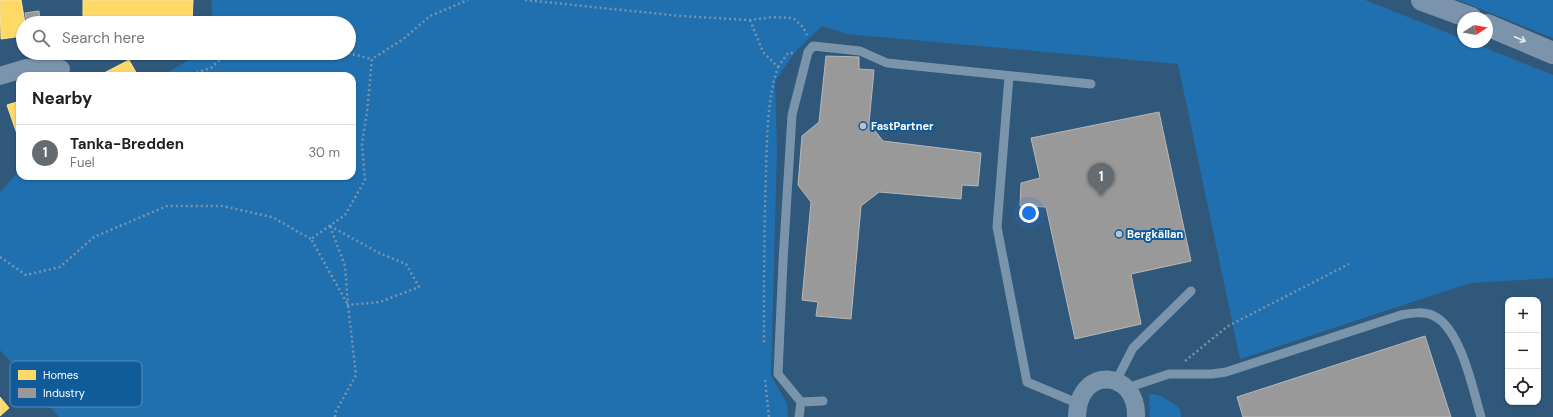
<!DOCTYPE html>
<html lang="en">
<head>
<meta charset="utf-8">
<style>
	:root { --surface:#fff; --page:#f6f6f6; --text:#202124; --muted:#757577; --line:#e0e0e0; --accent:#646b71 }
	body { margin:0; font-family:"DM Sans",sans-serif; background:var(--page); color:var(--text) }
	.controls { position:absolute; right:12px; bottom:12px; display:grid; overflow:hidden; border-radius:8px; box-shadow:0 1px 3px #0004 }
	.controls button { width:36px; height:36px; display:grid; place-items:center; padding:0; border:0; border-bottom:1px solid var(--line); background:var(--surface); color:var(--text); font:20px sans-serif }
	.compass { position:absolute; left:1457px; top:12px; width:36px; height:36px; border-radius:50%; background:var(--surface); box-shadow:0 1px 3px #0004; rotate:79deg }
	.you { position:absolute; left:1029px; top:213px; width:14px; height:14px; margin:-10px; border:3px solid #fff; border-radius:50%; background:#1a73e8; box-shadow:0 0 0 6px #1a73e833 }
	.badge { display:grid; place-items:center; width:26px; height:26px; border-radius:50%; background:var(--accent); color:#fff; font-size:13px; font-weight:700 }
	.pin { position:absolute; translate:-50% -33px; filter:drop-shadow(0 1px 2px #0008) }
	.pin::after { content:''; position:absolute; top:21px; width:14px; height:12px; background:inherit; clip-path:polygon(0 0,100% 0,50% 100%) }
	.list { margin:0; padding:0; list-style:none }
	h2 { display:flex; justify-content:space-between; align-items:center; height:52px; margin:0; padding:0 16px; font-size:17px }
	h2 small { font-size:13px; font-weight:400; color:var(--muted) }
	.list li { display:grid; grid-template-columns:26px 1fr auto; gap:12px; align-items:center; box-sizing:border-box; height:56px; padding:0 16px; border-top:1px solid var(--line) }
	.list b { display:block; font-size:15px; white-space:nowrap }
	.list p { margin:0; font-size:13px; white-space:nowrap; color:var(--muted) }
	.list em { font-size:13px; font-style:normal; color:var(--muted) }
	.icon { flex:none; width:22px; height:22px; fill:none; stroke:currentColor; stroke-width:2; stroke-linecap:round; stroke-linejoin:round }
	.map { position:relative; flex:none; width:1553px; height:417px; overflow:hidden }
	.search { position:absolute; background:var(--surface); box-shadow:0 1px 3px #0004; left:16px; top:16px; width:340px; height:44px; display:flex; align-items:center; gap:10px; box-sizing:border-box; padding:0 14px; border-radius:22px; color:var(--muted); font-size:15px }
	.panel { position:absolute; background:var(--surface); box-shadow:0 1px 3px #0004; left:16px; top:72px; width:340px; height:108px; border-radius:12px }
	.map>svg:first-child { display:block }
	.green { fill:#2070af }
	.homes { fill:#ffd966; stroke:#ffe494 }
	.industry { fill:#999; stroke:#b8b8b8 }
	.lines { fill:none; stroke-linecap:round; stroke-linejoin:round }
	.path { stroke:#7a94ac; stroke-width:2.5; stroke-dasharray:2 3; stroke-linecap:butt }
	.service { stroke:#7a94ac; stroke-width:9 }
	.minor { stroke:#7a94ac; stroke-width:18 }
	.motorway { stroke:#7b94ab; stroke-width:22 }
	.oneway { stroke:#e5eaee }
	.poi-dot { fill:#b7c5d0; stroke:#105b99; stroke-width:1.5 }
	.labels { text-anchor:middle; stroke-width:4; stroke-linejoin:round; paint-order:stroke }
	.poi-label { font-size:11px; font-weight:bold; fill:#fff; stroke:#105b99; text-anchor:start }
	.key { fill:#105b99; stroke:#588cb8; stroke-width:1 }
	.key-label { font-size:11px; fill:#fff }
</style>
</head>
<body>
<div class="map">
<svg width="1553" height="417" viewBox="0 0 1553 417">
	<rect width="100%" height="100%" fill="#30587a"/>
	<path class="green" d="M211,0h1154l98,39v3h7l83,33v203l-83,5 -230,76 -62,-295 -331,-30 -25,-8 -25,24 -22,31 2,70 -6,224 16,29 1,13h-729l-59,-67v-158l20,-22v6h332v-100h-190l38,-23h149v-30h-136z
		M1458,0h95v38z
		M1149,394c13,0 22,8 31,15l1,8h-31z"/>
	<path class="homes" d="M0,0h21l4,23h-2v13l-22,3z
		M83,0h110l-1,23h-109z
		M129,60l9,16h-32l-2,-3z
		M20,101v35l-2,1 -11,-32z
		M0,397l9,11 -9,8z"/>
	<path class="industry" d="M39,11l1,12h-13l-2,-10z
		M826,56l33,1v12l15,1 -5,53 14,18 98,12 -3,33 -16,-1 -1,14 -82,-7 -18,14 -10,113 -35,-3 2,-14 -16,-2 9,-98 -13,-17 4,-49 17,-14z
		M1159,112l32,149 -60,13 10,50 -66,15 -29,-132 -26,-1 1,-23 19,-5 -9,-40z
		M1425,336l26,81h-208l-6,-20z"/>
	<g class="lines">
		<path class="path" d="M525,0l155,16 70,4 23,-3 20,1 10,9 4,8
			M750,20l13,32 15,15c-11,32 -11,71 -12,105 -2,57 -2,114 -2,171
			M348,53l24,6
			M778,67l10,-14h7
			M187,76l24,-8 16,-15
			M330,226l51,28 25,10 13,23 -39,15 -32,3 -3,-39z
			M0,257l26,18 34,-8 34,-30 73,-31h55l50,11 39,22
			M1185,361l43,-35 121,-62
			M765,380l4,37
			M335,417v-4l21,-38 -8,-70 -37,-66 34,-24 20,-35 -3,-36 5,-32 5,-53 30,-19 28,-24 38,-16"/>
		<path class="service" d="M1009,76l-12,151 30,155 50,21
			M1116,381l17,-33 58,-57
			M1127,388l42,-14h43l14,-2 175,-57c11,-2 23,-4 33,1 27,13 39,74 47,101
			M801,402l-23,-28 5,-113 9,-146 16,-63 5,-6 47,5 27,12 204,21
			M799,417l2,-15 22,-1"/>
		<path class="minor" d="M0,76l26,-8 35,1
			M1077,417c1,-53 61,-47 59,0"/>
		<path class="motorway" d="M1422,0l49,18
			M1487,25l66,28"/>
	</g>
	<defs><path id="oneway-shaft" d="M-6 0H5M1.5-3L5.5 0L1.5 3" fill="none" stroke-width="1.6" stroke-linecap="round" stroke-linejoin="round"/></defs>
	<use class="oneway" href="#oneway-shaft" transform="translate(1520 39) rotate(23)"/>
	<g class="poi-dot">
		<circle cx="863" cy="126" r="4"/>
		<circle cx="1119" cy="234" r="4"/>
	</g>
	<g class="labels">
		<g class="poi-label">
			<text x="871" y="130">FastPartner</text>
			<text x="1127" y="238">Bergkällan</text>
		</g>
	</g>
	<rect x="10" y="361" width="132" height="46" rx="6" class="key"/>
	<rect x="18" y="370" width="18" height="10" fill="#ffd966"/>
	<rect x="18" y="388" width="18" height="10" fill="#999"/>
	<g class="key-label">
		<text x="43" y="379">Homes</text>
		<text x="43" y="397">Industry</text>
	</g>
</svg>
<div class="controls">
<button>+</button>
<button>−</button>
<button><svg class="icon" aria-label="locate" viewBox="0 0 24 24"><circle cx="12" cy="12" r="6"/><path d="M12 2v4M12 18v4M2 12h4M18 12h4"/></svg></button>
</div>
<svg class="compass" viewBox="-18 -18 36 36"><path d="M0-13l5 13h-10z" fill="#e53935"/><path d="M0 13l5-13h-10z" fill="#757577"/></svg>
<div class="you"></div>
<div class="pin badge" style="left:1101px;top:196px">1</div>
<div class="search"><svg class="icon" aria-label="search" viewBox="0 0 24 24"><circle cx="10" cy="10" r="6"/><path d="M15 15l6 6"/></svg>Search here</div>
<section class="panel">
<h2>Nearby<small></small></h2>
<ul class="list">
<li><span class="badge">1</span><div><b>Tanka-Bredden</b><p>Fuel</p></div><em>30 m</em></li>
</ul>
</section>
</div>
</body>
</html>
